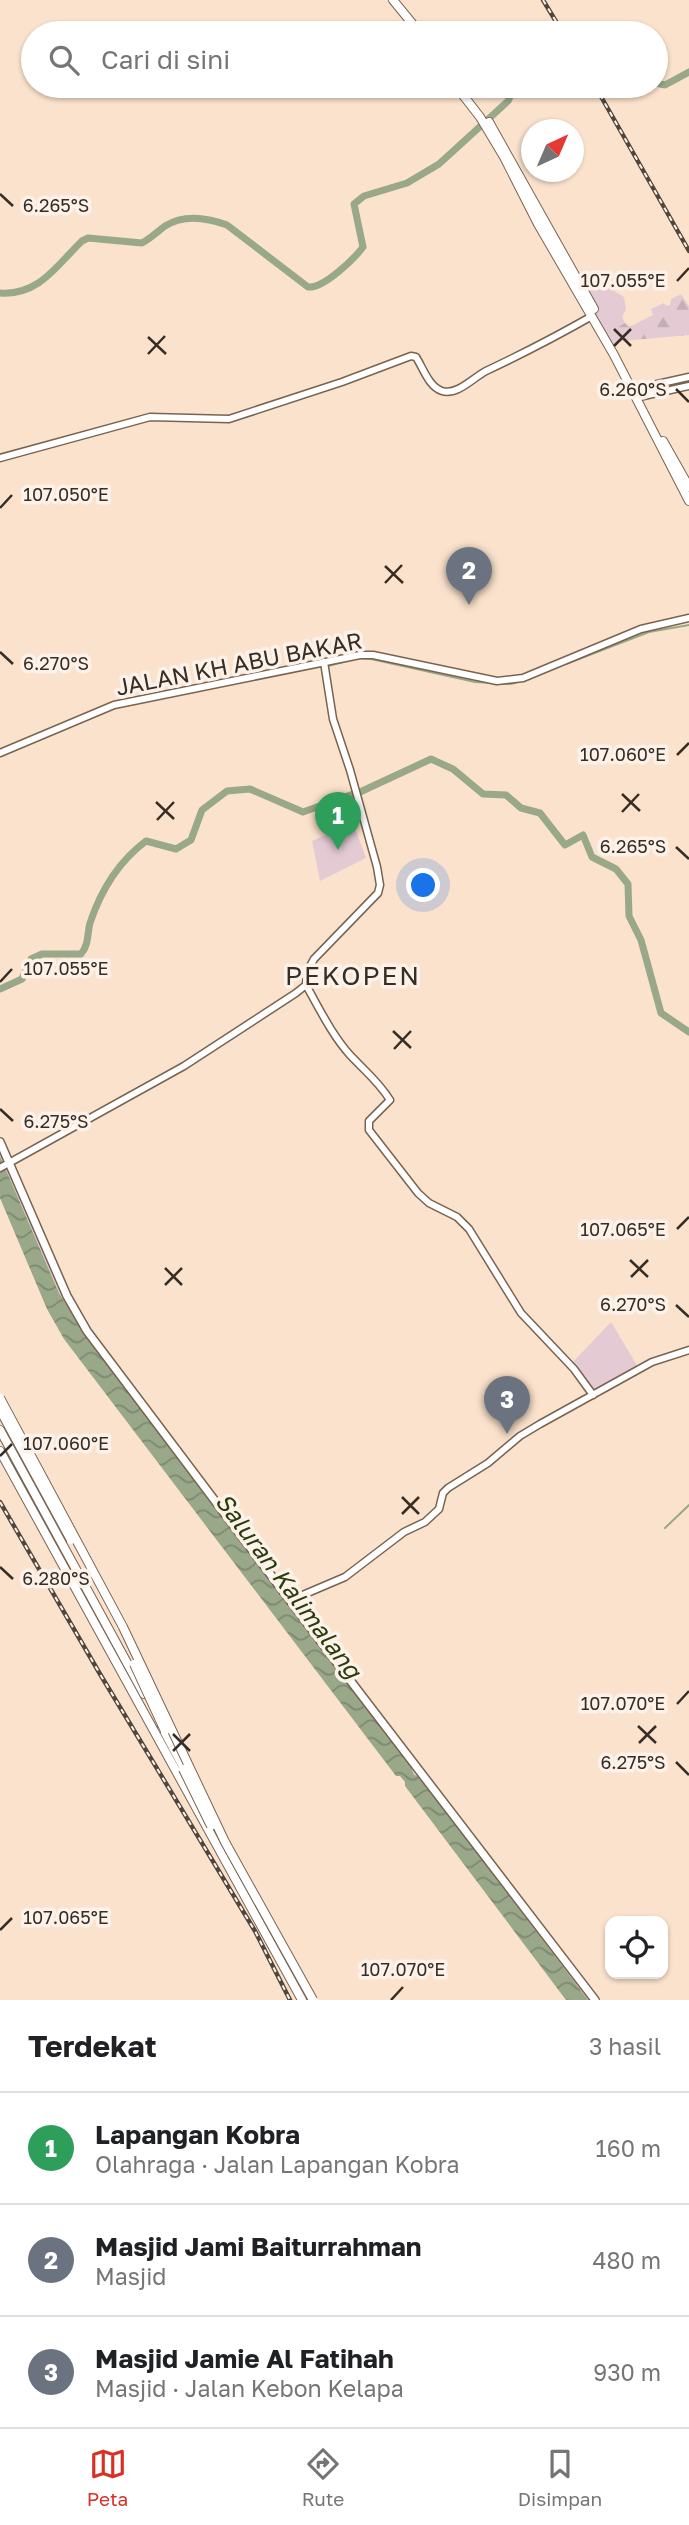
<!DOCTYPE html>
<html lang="id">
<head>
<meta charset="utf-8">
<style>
	:root { --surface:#fff; --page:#f6f6f6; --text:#202124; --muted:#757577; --line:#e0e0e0; --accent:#d93025 }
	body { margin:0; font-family:"Golos Text",sans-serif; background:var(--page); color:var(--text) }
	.controls { position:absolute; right:21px; bottom:21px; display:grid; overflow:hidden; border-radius:14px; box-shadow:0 2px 5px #0004 }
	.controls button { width:63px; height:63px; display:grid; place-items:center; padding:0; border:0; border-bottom:2px solid var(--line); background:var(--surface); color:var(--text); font:35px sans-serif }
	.compass { position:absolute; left:521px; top:119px; width:63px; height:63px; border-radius:50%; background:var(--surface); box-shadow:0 2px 5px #0004; rotate:44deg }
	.you { position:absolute; left:424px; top:886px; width:24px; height:24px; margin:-18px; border:5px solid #fff; border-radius:50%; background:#1a73e8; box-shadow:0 0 0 10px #1a73e833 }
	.badge { display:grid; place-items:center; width:46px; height:46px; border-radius:50%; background:var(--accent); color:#fff; font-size:23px; font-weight:700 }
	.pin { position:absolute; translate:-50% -58px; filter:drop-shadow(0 2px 4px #0008) }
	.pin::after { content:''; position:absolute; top:37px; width:24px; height:21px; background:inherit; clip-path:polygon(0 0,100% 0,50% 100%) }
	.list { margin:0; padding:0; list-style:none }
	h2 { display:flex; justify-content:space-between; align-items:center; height:91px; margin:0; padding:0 28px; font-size:30px }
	h2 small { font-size:23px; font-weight:400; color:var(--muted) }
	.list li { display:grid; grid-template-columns:46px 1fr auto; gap:21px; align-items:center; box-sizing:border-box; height:112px; padding:0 28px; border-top:2px solid var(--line) }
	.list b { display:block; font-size:26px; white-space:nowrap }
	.list p { margin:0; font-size:23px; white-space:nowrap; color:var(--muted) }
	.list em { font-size:23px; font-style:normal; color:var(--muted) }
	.icon { flex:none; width:38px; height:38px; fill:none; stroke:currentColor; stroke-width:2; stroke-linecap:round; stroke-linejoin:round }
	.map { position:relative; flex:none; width:689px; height:2000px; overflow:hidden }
	.search { position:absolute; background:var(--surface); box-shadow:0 2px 5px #0004; left:21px; right:21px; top:21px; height:77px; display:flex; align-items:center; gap:18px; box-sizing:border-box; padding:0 24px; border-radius:38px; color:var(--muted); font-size:26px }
	.sheet { height:427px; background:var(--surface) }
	nav { display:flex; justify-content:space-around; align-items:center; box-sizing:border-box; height:98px; border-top:2px solid var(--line); background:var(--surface); font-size:19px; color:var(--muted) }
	nav a { display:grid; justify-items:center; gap:4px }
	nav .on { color:var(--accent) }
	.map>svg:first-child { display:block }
	.green { fill:#e4cbd3 }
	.forest { fill:url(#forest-firs) }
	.water { fill:url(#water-waves) }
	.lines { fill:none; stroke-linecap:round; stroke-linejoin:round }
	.stream { stroke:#98a889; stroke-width:2 }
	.river { stroke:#98a889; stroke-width:7 }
	.secondary-casing { stroke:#796350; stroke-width:9 }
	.primary-casing { stroke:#796350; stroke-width:10 }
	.highway-casing { stroke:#796350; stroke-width:10 }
	.secondary { stroke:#fff; stroke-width:6 }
	.primary { stroke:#fff; stroke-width:7 }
	.highway { stroke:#fff; stroke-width:8 }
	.rail-casing { stroke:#51463c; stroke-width:4.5 }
	.rail { stroke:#fcf2e9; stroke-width:2; stroke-dasharray:5; stroke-linecap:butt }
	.highway-bridge-casing { stroke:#796350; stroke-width:10; stroke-linecap:butt }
	.highway-bridge { stroke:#fff; stroke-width:8 }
	.ticks { fill:none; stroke:#362d25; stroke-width:2.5 }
	.labels { text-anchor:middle; stroke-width:7; stroke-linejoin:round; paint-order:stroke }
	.street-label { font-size:23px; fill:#362d25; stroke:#fcf2e9 }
	.water-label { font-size:24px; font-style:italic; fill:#283d0c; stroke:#fcf2e9 }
	.quarter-label { font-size:26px; letter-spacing:2px; fill:#362d25; stroke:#fcf2e9 }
	.ticks-label { font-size:18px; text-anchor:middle; fill:#362d25; stroke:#fcf2e9; stroke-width:7; stroke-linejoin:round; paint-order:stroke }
</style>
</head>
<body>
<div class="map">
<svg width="689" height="2000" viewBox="0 0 689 2000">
	<defs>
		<pattern id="forest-firs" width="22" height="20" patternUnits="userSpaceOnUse" patternTransform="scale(1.75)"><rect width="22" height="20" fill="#e4cbd3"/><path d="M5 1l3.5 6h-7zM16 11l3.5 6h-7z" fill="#c4afb5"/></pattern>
		<pattern id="water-waves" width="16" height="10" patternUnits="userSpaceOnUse" patternTransform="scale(1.75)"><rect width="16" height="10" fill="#98a889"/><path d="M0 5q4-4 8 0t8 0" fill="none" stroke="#7d8970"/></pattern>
	</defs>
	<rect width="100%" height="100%" fill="#fbe2cc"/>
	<path class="green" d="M456,86h6l34,46 90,162 15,-11 23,14 2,12 -4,8 3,6 -18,11 82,155 -185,-332z
		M353,823l13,35 -46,23 -8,-40z
		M0,1142l76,171 519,687h-7l-174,-225 -3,-9 -333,-443 -19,-30 -55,-128 -4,-9z
		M611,1322l27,45 -45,25 -22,-28z"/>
	<path class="forest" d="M681,294l8,12v29l-67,6 -10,4 -5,-12 18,-10 4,4 24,-12 -2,-6 13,-6 2,3 4,-1 1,-6z"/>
	<path class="water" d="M0,1156l59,137 19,30 333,444 3,8 5,1 169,224h-22l-161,-214v-4l-5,-6h-4l-332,-437 -17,-30 -47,-111z"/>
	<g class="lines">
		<path class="stream" d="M566,664l83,-32 40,-7
			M328,666l30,-8 13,1 104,23 19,1
			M500,684h11l11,-3
			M665,1528l24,-23"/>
		<path class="river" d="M656,83l9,2 24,-13
			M0,293c39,3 57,-28 82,-52l6,-3 54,5c9,-5 15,-11 23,-17 19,-12 43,-8 62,-1l81,62c15,2 46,-28 55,-40l-9,-43 10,-8 43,-13 32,-19 69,-63 7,-15
			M360,792l71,-33 22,10 30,25 23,1 15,13 19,5 25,32 18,-10 9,22 24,12 12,15 1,32 12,24 20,73 28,19
			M0,989l22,-10 9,-20 11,-5h39c8,-9 6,-20 9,-31 11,-33 28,-61 56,-82l30,8 15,-9 11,-30 25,-19 23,-2 53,23 50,-18"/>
		<defs>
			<path id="secondary" d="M635,389l54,-12
				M639,397l50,-11
				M0,458l150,-41 79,2 113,-37 69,-26 5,1c7,11 13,30 26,34 15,5 32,-14 44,-20 36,-17 71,-35 106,-55
				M0,753l114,-48 246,-50h13l124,26 26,-3 118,-49 48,-11
				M306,985c13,23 26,50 44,70 14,15 29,27 40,45l-21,21v9l49,63 11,10 28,14 12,12 52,84 53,56 19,26
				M0,1168l184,-102 112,-73 10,-8 1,-13 7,-13 64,-66 2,-8 -3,-18 -27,-97 -17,-51 -9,-57
				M291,1600l54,-23 59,-45 21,-10 14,-13 4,-16 5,-5 40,-25 32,-27 20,-12 112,-62 37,-12"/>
			<path id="primary" d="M0,1142l67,154 20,35 269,357 239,312"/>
			<path id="highway" d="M393,0l27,33
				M456,86l24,31 24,40 34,67 76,131 75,146
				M489,122l105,187
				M663,441l26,46
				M0,1430l144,264
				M0,1451l302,549
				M162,1727l25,47"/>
		</defs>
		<use href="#secondary" class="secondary-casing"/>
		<use href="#primary" class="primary-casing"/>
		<use href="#highway" class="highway-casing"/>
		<use href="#secondary" class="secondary"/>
		<use href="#primary" class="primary"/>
		<use href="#highway" class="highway"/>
		<defs>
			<path id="rail" d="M543,0l20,33
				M595,86l94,165
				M0,1502l100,172 155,257 35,69"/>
		</defs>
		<use href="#rail" class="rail-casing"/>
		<use href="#rail" class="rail"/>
		<defs>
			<path id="highway-bridge" d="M0,1398l123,229 102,215 88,158
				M0,1410l71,130
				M134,1664l31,67
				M183,1769l28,57"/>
		</defs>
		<use href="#highway-bridge" class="highway-bridge-casing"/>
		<use href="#highway-bridge" class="highway-bridge"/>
	</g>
	<path class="ticks" d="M0,194l13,12M677,281l12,-13M614,329l17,17M148,337l18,17M614,346l17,-17M148,354l17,-18M676,389l13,13M0,508l12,-13M385,566l18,17M385,583l17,-18M0,652l13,12M677,755l12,-12M622,794l18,17M156,802l18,17M622,812l17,-18M157,820l17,-18M676,847l13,12M0,982l12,-13M393,1031l18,17M394,1049l17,-18M0,1109l13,12M677,1229l12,-12M630,1260l18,17M165,1268l17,17M631,1277l17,-17M165,1285l17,-17M676,1305l13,12M0,1456l12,-12M402,1497l17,17M402,1514l17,-17M0,1567l13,12M677,1704l12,-13M638,1726l18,17M173,1734l17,17M639,1743l17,-17M173,1751l17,-17M676,1762l13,13M0,1930l12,-12M391,2000l12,-13"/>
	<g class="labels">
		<g class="street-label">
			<text transform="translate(239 664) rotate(-11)" y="8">JALAN KH ABU BAKAR</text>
		</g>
		<g class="water-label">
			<text transform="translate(288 1586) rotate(53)" y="8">Saluran Kalimalang</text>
		</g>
		<g class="quarter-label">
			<text x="353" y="985">PEKOPEN</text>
		</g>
	</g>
	<g class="ticks-label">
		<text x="56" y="212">6.265°S</text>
		<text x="623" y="287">107.055°E</text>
		<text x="633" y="396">6.260°S</text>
		<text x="66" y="501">107.050°E</text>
		<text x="56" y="670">6.270°S</text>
		<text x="623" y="761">107.060°E</text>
		<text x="633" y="853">6.265°S</text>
		<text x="66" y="975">107.055°E</text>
		<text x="56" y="1128">6.275°S</text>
		<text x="623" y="1236">107.065°E</text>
		<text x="633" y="1311">6.270°S</text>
		<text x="66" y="1450">107.060°E</text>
		<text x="56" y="1585">6.280°S</text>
		<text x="623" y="1710">107.070°E</text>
		<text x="633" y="1769">6.275°S</text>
		<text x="66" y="1924">107.065°E</text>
		<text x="403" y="1976">107.070°E</text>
	</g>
</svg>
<div class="controls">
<button><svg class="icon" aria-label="locate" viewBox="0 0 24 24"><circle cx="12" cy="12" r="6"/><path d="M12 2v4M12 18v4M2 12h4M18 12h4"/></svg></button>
</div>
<svg class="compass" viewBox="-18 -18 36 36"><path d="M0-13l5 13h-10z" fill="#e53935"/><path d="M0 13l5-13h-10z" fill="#757577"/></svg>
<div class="you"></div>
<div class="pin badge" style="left:338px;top:850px;background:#2e9e5b">1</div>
<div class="pin badge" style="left:469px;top:605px;background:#6b7280">2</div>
<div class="pin badge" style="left:507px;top:1434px;background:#6b7280">3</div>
<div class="search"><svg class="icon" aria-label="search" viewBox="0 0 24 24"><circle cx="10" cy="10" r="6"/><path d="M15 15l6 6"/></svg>Cari di sini</div>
</div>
<section class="sheet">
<h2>Terdekat<small>3 hasil</small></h2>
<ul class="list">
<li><span class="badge" style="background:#2e9e5b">1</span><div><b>Lapangan Kobra</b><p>Olahraga · Jalan Lapangan Kobra</p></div><em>160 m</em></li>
<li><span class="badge" style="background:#6b7280">2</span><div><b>Masjid Jami Baiturrahman</b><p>Masjid</p></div><em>480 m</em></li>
<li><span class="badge" style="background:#6b7280">3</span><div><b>Masjid Jamie Al Fatihah</b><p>Masjid · Jalan Kebon Kelapa</p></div><em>930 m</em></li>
</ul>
</section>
<nav>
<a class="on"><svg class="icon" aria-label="map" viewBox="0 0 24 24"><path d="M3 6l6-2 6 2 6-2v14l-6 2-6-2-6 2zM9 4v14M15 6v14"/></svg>Peta</a>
<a><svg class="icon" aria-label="directions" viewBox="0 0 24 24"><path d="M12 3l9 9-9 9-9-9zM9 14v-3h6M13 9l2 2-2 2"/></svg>Rute</a>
<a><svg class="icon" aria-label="saved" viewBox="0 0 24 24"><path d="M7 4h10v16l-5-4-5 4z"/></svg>Disimpan</a>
</nav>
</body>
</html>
